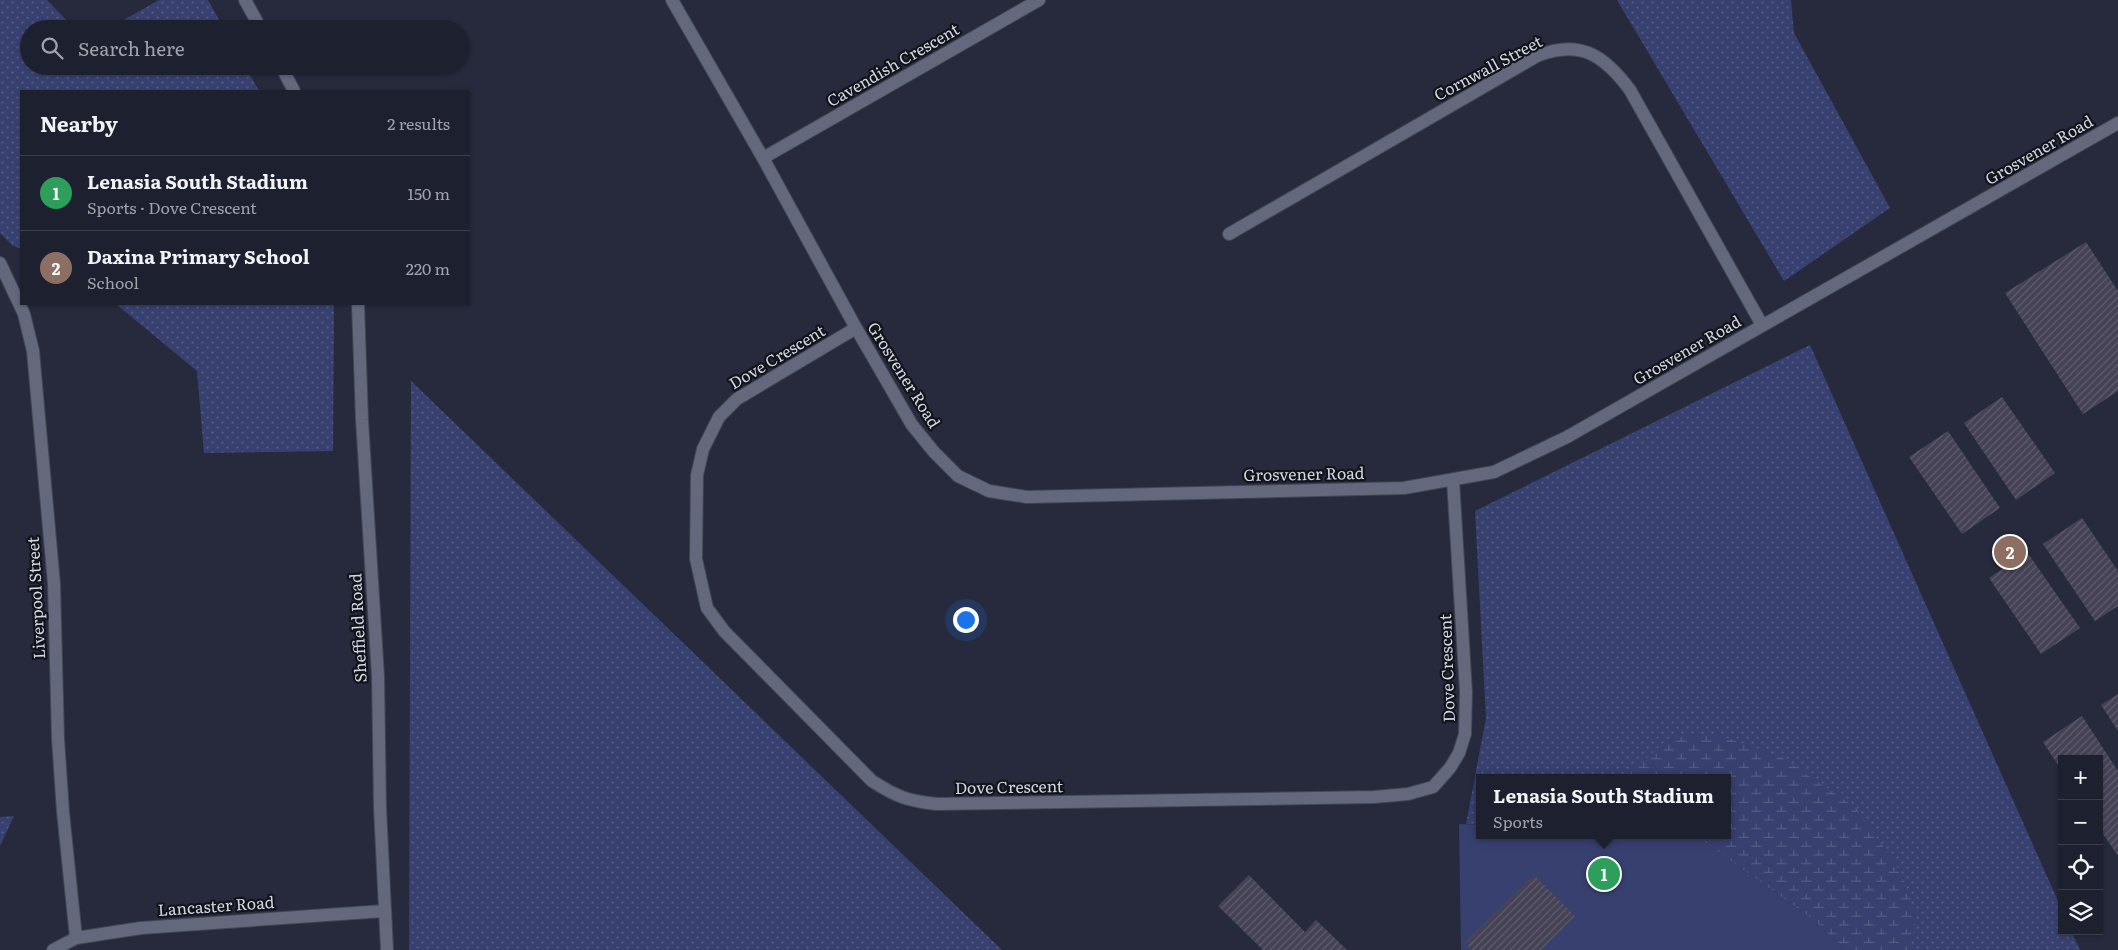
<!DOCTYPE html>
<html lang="en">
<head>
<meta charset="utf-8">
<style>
	:root { --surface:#1d202e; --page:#2a2d3a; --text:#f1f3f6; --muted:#a0a3aa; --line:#3b3e4a; --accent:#2563eb }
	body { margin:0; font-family:Literata,serif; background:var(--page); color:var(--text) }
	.controls { position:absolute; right:15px; bottom:15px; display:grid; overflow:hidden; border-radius:0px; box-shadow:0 1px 4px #0004 }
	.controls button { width:45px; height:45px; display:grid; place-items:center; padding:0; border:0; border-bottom:1px solid var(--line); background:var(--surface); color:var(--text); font:25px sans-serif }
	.you { position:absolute; left:965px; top:619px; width:18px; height:18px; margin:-12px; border:4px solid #fff; border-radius:50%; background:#1a73e8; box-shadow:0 0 0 8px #1a73e833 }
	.badge { display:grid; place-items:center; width:32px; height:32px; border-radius:50%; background:var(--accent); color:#fff; font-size:16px; font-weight:700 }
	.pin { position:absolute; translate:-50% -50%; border:2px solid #fff; box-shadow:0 1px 5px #0006 }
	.popup { position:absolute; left:1476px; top:774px; width:255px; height:65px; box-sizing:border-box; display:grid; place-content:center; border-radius:0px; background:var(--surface); filter:drop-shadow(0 1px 4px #0005); font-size:16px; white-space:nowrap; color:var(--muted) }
	.popup b { font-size:19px; color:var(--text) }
	.popup::after { content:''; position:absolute; left:50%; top:100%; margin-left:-10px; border:10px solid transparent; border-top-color:var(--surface) }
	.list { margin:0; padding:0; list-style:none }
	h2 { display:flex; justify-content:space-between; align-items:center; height:65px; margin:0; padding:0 20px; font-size:21px }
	h2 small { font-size:16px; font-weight:400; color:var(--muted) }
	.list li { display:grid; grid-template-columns:32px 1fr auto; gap:15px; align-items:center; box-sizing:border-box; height:75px; padding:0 20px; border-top:1px solid var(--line) }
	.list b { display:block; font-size:19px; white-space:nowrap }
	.list p { margin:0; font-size:16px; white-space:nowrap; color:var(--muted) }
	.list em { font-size:16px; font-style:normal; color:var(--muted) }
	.icon { flex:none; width:28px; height:28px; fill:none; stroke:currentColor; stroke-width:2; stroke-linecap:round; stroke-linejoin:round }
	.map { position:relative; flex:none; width:2118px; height:950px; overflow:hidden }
	.search { position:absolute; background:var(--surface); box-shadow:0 1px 4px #0004; left:20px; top:20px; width:450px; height:55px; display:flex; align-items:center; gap:12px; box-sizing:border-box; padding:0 18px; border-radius:28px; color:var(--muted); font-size:19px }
	.panel { position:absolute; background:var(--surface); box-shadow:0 1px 4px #0004; left:20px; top:90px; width:450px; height:215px; border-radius:0px }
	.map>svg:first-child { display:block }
	.grass { fill:url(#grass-dots) }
	.wetland { fill:url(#wetland-marsh) }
	.pitch { fill:#384070 }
	.building { fill:url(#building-hatch) }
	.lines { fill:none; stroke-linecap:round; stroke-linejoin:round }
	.minor-casing { stroke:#434655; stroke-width:14 }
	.minor { stroke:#63687d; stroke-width:12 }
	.labels { text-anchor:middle; stroke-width:4.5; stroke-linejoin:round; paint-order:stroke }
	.street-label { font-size:16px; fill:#d3d6e2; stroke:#12141c }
</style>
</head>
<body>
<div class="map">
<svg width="2118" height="950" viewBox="0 0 2118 950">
	<defs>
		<pattern id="grass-dots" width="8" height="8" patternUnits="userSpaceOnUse" patternTransform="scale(1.25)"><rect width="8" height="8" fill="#384070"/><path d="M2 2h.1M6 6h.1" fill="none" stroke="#545b84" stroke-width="1.8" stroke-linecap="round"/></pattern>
		<pattern id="wetland-marsh" width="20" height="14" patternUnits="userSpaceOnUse" patternTransform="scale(1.25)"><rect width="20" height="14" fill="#384070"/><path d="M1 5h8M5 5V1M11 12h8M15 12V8" fill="none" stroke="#545b84"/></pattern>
		<pattern id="building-hatch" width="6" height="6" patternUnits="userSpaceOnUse" patternTransform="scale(1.25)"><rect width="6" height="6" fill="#464256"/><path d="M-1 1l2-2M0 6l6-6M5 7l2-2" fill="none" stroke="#605d6e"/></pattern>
	</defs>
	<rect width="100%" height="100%" fill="#272a3d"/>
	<path class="grass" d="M0,0h47l28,29h-46v37h216l14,25h-238v158l-9,-4 -12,-12z
		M159,0h49l16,29h-116z
		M1617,0h174l3,33 96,175 -106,73z
		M116,304h218l-1,147 -129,2 -7,-82z
		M1810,345l252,565v21h9l9,19h-236l-29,-29 -120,-86h33v-57h-248v47l-14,-1 20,-106 -11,-207z
		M411,381l591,569h-593z
		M14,816l-14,30v-29z"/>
	<path class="wetland" d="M1722,736l59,21 75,51 46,66 14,43 -6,33h-66l-29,-29 -120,-86h33v-57h-103l45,-41z"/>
	<path class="pitch" d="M1459,824l21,1v10h215l120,86 29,29h-383z"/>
	<path class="building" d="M2086,242l32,49v100l-35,23 -78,-121z
		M2002,397l53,76 -39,27 -52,-77z
		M1948,431l52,77 -38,26 -53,-77z
		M2082,518l36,53v35l-23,15 -52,-77z
		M2027,552l53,76 -39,26 -52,-76z
		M2118,694v37l-17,-26z
		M2082,716l36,55v85l-19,-28v-69h-37v12l-19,-29z
		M1249,875l56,57 11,-12 31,30h-84l-45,-44z
		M1534,875l41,41 -34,34h-69l-7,-7z"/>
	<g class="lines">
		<defs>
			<path id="minor" d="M245,0l16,29
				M672,0l91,158 93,170 56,97 22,27 24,24 31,15 38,6 377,-9 90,-16 73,-35 551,-314
				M281,66l13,25
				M763,158l276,-158
				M1229,234l308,-178c43,-17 67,-1 93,34l132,235
				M0,263l24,51 9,37 21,233 4,155 5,73 13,126
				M358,304l4,116 16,256 2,132 7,142
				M856,328l-119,71 -18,18 -16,32 -6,26 -1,84 11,49 17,23 148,150c25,16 36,20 65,23l437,-7 34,-3 25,-7 17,-19 9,-15 6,-19 1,-42 -13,-212
				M53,950l23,-12 65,-10 243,-17"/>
		</defs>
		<use href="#minor" class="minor-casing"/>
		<use href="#minor" class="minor"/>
	</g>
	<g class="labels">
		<g class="street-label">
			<text transform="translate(893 65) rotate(-30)" y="6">Cavendish Crescent</text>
			<text transform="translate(1488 68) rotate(-28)" y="6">Cornwall Street</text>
			<text transform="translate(2039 150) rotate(-30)" y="6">Grosvener Road</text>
			<text transform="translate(1687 350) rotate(-30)" y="6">Grosvener Road</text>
			<text transform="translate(777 357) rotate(-31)" y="6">Dove Crescent</text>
			<text transform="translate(904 375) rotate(58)" y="6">Grosvener Road</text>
			<text transform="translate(1304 474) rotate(-1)" y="6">Grosvener Road</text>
			<text transform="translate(36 598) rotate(-93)" y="6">Liverpool Street</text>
			<text transform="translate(358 628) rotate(-93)" y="6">Sheffield Road</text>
			<text transform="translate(1447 668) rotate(-92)" y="6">Dove Crescent</text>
			<text transform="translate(1009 787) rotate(-1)" y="6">Dove Crescent</text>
			<text transform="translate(216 906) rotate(-4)" y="6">Lancaster Road</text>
		</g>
	</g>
</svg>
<div class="controls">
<button>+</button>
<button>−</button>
<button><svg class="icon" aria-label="locate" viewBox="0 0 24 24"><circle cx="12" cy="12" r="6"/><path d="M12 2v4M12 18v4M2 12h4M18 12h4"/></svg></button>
<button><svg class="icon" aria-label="layers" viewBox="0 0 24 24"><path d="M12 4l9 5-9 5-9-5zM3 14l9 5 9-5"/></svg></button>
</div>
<div class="you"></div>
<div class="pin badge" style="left:1604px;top:874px;background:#2e9e5b">1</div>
<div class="popup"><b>Lenasia South Stadium</b>Sports</div>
<div class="pin badge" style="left:2010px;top:552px;background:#8d6e63">2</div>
<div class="search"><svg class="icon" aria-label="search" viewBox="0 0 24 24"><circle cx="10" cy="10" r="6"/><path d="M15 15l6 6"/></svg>Search here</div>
<section class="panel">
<h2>Nearby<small>2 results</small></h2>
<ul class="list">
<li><span class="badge" style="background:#2e9e5b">1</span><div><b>Lenasia South Stadium</b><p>Sports · Dove Crescent</p></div><em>150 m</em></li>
<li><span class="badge" style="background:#8d6e63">2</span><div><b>Daxina Primary School</b><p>School</p></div><em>220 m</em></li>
</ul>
</section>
</div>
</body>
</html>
